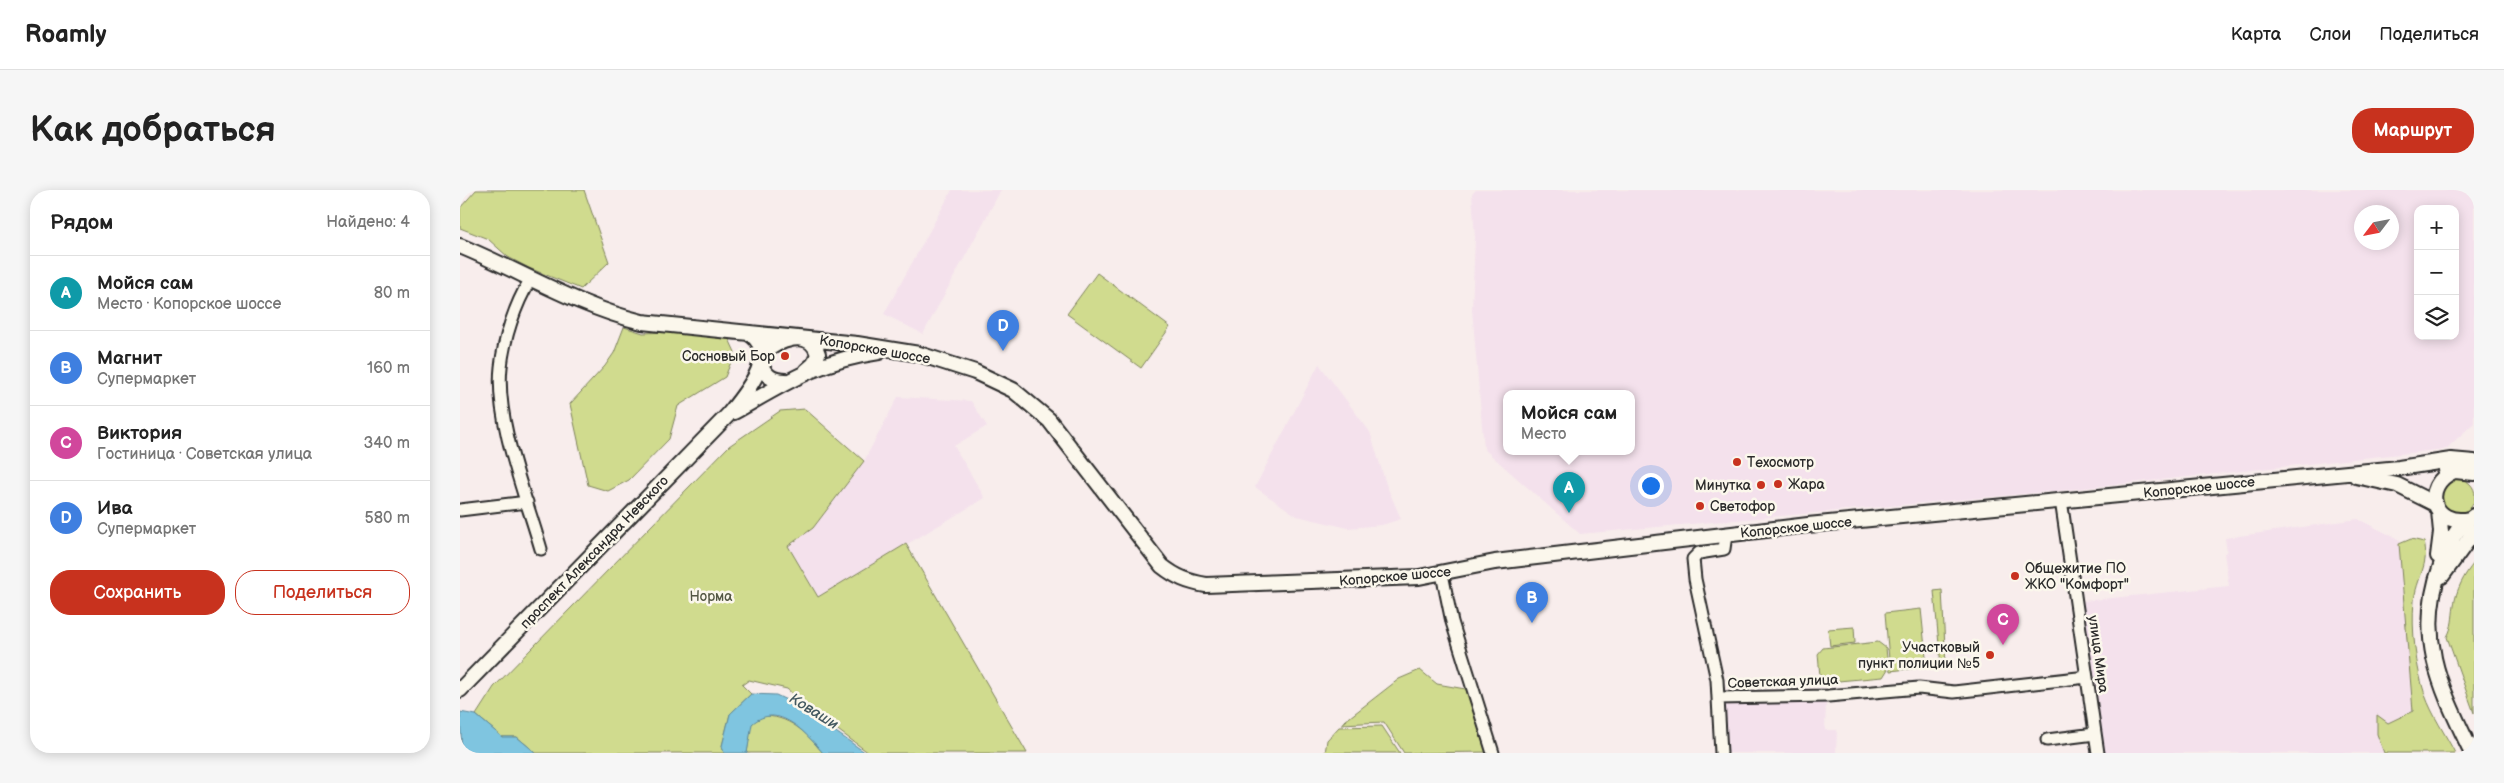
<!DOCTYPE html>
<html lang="ru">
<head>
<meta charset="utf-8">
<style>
	:root { --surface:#fff; --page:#f6f6f6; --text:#222; --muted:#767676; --line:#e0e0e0; --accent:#c8321e }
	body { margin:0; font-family:"Balsamiq Sans",sans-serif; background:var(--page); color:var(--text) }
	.controls { position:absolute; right:15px; top:15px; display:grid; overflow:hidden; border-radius:10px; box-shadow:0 2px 12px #0003 }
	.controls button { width:45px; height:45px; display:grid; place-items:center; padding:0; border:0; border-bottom:1px solid var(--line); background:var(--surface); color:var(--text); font:25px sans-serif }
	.compass { position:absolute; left:1894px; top:15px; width:45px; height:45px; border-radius:50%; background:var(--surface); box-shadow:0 2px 12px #0003; rotate:238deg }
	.you { position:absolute; left:1190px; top:295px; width:18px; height:18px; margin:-12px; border:4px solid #fff; border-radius:50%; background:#1a73e8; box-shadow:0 0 0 8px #1a73e833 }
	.badge { display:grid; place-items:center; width:32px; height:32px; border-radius:50%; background:var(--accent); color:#fff; font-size:16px; font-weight:700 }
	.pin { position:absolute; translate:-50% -41px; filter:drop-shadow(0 1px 2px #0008) }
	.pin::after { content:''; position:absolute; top:26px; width:18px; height:15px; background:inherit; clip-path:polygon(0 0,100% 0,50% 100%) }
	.popup { position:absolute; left:1043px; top:200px; width:132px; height:65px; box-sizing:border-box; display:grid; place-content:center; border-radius:10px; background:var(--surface); filter:drop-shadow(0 1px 4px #0005); font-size:16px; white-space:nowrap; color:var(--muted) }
	.popup b { font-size:19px; color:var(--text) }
	.popup::after { content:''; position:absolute; left:50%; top:100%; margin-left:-10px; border:10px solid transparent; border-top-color:var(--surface) }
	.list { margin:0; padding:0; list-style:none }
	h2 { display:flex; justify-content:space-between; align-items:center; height:65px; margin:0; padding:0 20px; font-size:21px }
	h2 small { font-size:16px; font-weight:400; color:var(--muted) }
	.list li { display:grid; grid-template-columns:32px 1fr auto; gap:15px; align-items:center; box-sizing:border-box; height:75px; padding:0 20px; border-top:1px solid var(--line) }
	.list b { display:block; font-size:19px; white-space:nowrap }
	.list p { margin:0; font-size:16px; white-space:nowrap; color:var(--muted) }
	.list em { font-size:16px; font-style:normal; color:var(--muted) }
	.actions { display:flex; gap:10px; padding:15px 20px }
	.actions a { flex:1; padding:11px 0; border:1px solid var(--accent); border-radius:20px; text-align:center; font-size:18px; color:var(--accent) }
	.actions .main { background:var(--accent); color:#fff }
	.icon { flex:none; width:28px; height:28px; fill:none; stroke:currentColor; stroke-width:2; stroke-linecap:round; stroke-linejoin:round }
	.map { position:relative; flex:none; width:2014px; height:563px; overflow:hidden; border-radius:20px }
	header { display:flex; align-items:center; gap:30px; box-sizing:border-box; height:70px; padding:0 25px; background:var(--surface); border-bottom:1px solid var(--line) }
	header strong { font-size:24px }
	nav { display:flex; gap:28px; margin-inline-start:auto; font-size:18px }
	.intro { display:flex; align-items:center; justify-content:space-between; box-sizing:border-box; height:120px; padding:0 30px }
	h1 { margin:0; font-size:35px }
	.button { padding:12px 22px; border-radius:20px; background:var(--accent); color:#fff; font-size:18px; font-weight:700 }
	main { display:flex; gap:30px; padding:0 30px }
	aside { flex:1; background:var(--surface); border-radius:20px; box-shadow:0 2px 12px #0003 }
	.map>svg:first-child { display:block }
	.built { fill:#f4e1ec; fill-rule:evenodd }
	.green { fill:#d0db8e; stroke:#7e835c }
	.water { fill:#7fc5e0; stroke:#5d8798 }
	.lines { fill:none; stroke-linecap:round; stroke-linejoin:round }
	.minor-casing { stroke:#2b2b2b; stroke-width:15 }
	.major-casing { stroke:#2b2b2b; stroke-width:18 }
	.minor { stroke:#fbf7ec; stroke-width:11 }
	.major { stroke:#fbf7ec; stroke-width:14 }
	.poi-dot { fill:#c8321e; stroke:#fbf7ec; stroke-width:2 }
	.labels { text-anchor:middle; stroke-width:5; stroke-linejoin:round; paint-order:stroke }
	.street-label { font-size:14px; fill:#2b2b2b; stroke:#fbf7ec }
	.poi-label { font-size:14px; fill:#2b2b2b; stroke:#fbf7ec; text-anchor:start }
	.park-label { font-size:14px; fill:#545744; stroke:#fbf7ec }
	.water-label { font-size:15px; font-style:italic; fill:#445961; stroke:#fbf7ec }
</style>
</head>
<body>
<header>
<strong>Roamly</strong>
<nav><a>Карта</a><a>Слои</a><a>Поделиться</a></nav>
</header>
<div class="intro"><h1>Как добраться</h1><a class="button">Маршрут</a></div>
<main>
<aside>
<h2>Рядом<small>Найдено: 4</small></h2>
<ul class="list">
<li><span class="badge" style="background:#0f9aa8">A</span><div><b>Мойся сам</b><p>Место · Копорское шоссе</p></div><em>80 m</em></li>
<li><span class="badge" style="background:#3f7fe0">B</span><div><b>Магнит</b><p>Супермаркет</p></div><em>160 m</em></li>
<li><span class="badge" style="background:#d1479c">C</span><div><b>Виктория</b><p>Гостиница · Советская улица</p></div><em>340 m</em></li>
<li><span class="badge" style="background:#3f7fe0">D</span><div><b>Ива</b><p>Супермаркет</p></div><em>580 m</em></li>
</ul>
<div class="actions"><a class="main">Сохранить</a><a>Поделиться</a></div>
</aside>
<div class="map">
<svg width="2014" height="563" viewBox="0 0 2014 563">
	<rect width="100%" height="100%" fill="#f8edec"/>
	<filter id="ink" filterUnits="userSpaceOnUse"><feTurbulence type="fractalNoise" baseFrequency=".02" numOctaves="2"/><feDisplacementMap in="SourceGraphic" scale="10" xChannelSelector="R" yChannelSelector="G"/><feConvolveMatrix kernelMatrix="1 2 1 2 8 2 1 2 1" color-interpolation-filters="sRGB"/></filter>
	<g filter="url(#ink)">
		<path class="built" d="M492,0h49l-78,144 -39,-20z
			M1016,0h998v233l-28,26 -389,42 -477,43 -96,-85 -12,-140 3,-71 -3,-44zM1958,19h37v127h-37zM1902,22h30v30h-30zM1046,204h126v58h-126z
			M859,174l51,68 16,52 15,35 -19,6 -34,3 -51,-12 -42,-29z
			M438,207l73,4 16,25 -33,20 31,52 -167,99 -30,-51 25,-18 51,-67z
			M1898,329l42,21 22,181 -32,32h-286l-21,-152 146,-15 -5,-33 3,-1 -2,-14z
			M1266,511l100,2 -1,27h12l-1,23h-111z"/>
		<path class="green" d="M16,0h108l25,72 -28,27 -52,-21 -21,-11 -20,-18 -28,-11v-20z
			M637,83l73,54 -29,41 -74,-54z
			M164,137l19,6 25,-1 61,7 6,13 -10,25 -47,29 -9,33 -40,41 -21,11 -20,-6 -18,-81 35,-38 9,-13z
			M345,219l59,52 -51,67 -25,18 30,51 88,-53 121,209h-158l-57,-42 -25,-22 -38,-9 -7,5 9,9 -21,20 -8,32 2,7h-188l-19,-16h-15l-26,-22 18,-28 235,-241 51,-35z
			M1981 306a17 17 0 1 1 34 0a17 17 0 1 1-34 0Z
			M1951,349l13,3c6,22 -8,37 -10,59 -3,29 2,66 11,94 7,20 21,40 30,58h-71l-7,-19v-19l11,8 25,-12 -14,-167z
			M2014,373v150l-27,-76c6,-11 5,-19 7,-31 2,-16 10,-31 20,-43z
			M1482,400l4,76h-5l-7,-75z
			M1461,419l6,58 -37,4 -5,-58z
			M1394,437l1,16 -25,3 -2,-17z
			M1418,452l8,6 2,21 -5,8 -56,5 -7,-6 -2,-22 5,-6z
			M960,480l17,14 34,6 19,62 -86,1 -20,-31 -43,2 58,-45z
			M300,526c30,-1 45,16 63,37h-76l4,-29z
			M922,536l18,27h-75l2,-13 12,-13z"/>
		<path class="water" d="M291,504l25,1 21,10 69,48h-43c-17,-20 -45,-52 -71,-29l-5,29h-23l-2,-7 8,-32z
			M0,522l16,3 26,22h15l19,16h-74z"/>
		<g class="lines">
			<defs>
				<path id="minor" d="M70,90c-15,25 -26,58 -29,87 -6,53 25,130 40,182
					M1601,310l37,253
					M0,320l67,-8
					M982,384l10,48 41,131
					M1259,508l109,-2 91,-8 35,4 133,-15
					M1587,550l48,-6
					M1261,563l-4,-73 -22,-101 -2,-20 6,-6 25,-4 2,-14"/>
				<path id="major" d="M0,56c61,25 116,60 182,76l215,22 62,10 56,18 38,18 36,30 113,146c14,11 26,16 44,19l213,-8 76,-15 313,-37 591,-57 52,-8 23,2
					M302,164c15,-13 48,-28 56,0l-4,10 -8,7
					M300,174c6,12 12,17 26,17
					M274,222c53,-30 83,-51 145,-60
					M1986,280l28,3
					M1994,281c-34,15 -21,56 15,48
					M1896,286l41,9 38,19
					M1978,366l3,-24 -2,-21
					M1982,386l32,-44
					M0,500l268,-275c16,-20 54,-63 20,-82
					M2012,563c-32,-67 -57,-115 -31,-188 7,-21 14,-37 33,-49"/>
			</defs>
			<use href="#minor" class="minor-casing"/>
			<use href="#major" class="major-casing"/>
			<use href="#minor" class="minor"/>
			<use href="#major" class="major"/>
		</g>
	</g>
	<g class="poi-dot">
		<circle cx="325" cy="166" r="5"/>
		<circle cx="1277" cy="272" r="5"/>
		<circle cx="1318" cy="294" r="5"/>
		<circle cx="1301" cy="295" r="5"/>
		<circle cx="1240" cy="316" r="5"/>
		<circle cx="1555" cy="386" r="5"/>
		<circle cx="1530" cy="465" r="5"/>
	</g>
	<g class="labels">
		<g class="street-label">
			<text transform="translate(415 159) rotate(10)" y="5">Копорское шоссе</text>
			<text transform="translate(1739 297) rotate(-6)" y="5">Копорское шоссе</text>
			<text transform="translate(1336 337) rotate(-6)" y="5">Копорское шоссе</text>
			<text transform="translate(134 362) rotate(-46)" y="5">проспект Александра Невского</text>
			<text transform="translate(935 386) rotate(-5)" y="5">Копорское шоссе</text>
			<text transform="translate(1639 464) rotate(82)" y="5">улица Мира</text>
			<text transform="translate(1323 491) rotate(-2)" y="5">Советская улица</text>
		</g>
		<g class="poi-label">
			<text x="315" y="171" text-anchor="end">Сосновый Бор</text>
			<text x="1287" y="277">Техосмотр</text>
			<text x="1328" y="299">Жара</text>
			<text x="1291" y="300" text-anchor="end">Минутка</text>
			<text x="1250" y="321">Светофор</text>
			<text x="1565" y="383">Общежитие ПО<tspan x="1565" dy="16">ЖКО "Комфорт"</tspan></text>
			<text x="1520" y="462" text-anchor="end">Участковый<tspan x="1520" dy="16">пункт полиции №5</tspan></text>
		</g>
		<g class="park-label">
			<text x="251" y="411">Норма</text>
		</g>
		<g class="water-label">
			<text transform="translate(354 521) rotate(32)" y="5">Коваши</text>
		</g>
	</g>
</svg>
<div class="controls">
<button>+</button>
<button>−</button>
<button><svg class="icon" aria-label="layers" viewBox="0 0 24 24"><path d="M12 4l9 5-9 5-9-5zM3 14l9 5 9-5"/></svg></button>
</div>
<svg class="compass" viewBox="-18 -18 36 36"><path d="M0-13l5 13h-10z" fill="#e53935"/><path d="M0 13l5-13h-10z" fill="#767676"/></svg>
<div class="you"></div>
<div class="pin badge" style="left:1109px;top:323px;background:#0f9aa8">A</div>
<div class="popup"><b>Мойся сам</b>Место</div>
<div class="pin badge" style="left:1072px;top:433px;background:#3f7fe0">B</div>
<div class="pin badge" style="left:1543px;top:455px;background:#d1479c">C</div>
<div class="pin badge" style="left:543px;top:161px;background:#3f7fe0">D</div>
</div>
</main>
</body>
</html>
